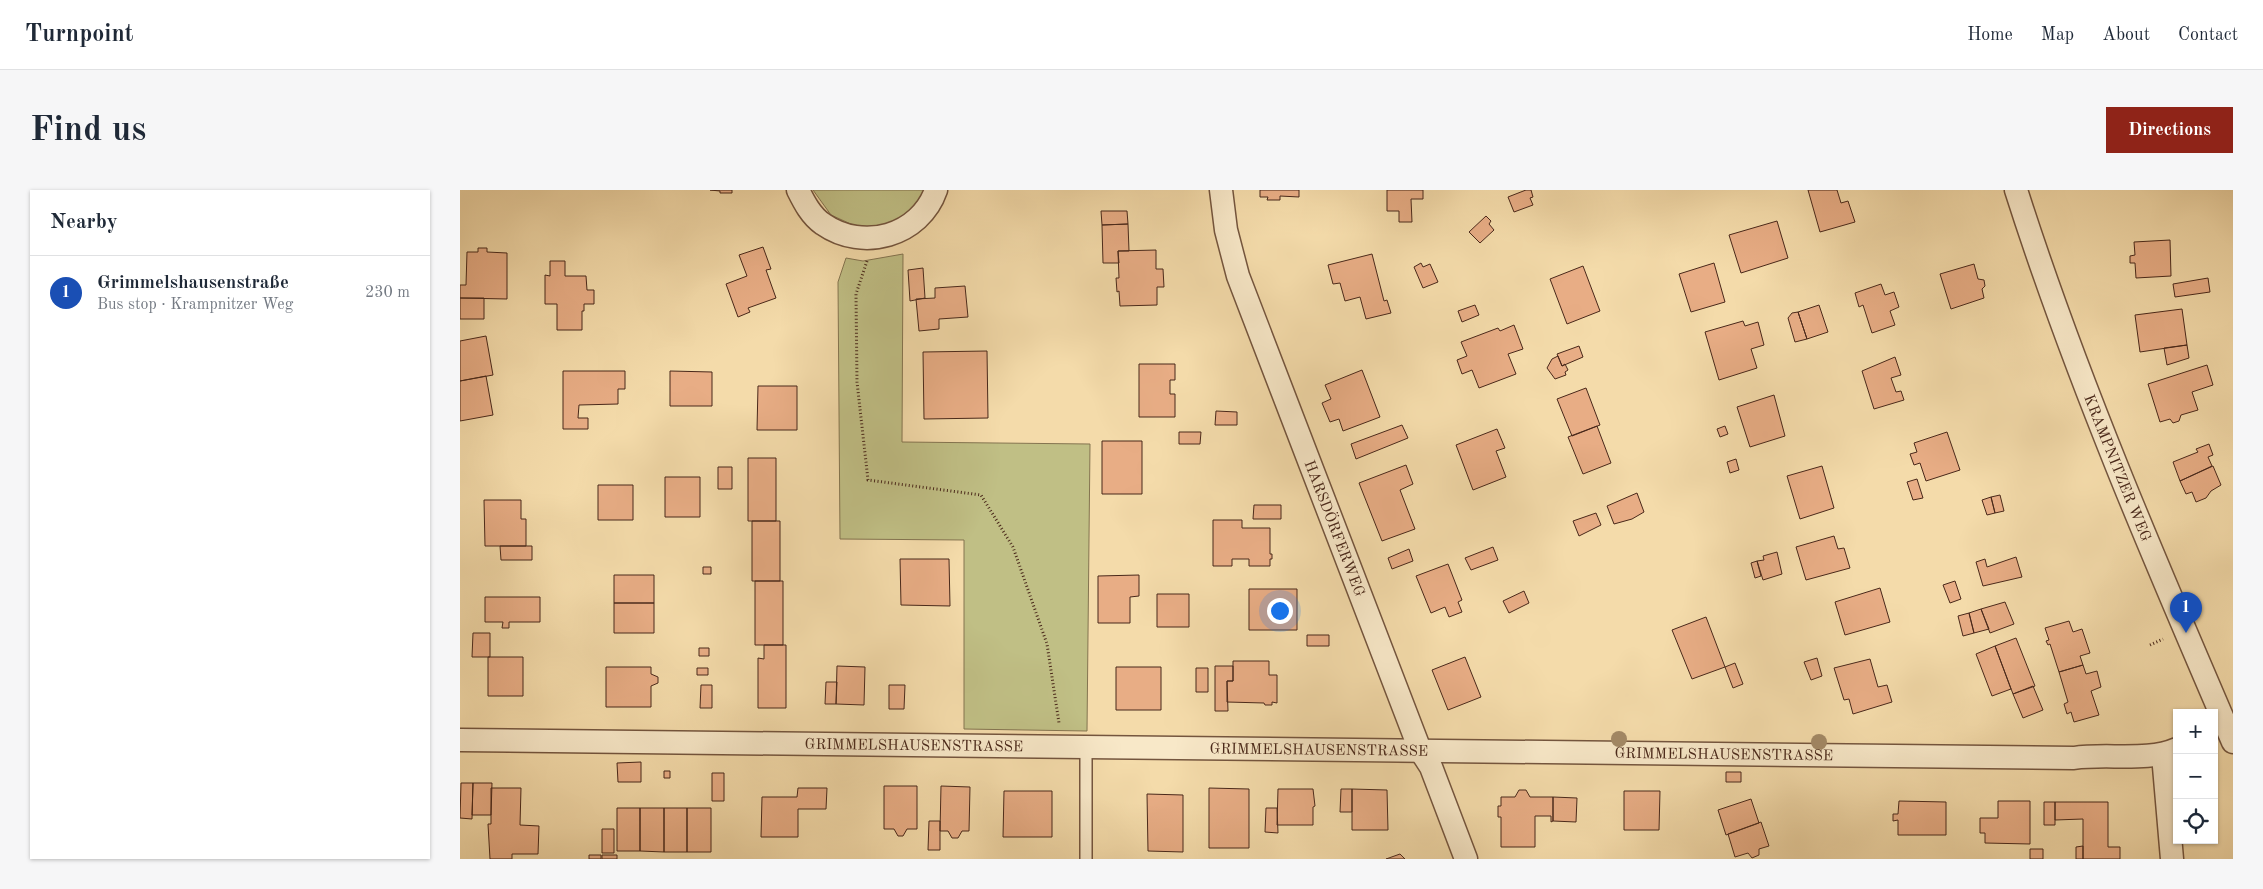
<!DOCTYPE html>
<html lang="en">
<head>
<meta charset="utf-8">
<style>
	:root { --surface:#fff; --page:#f6f6f7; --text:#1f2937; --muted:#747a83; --line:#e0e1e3; --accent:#8f2418 }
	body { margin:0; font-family:"Old Standard TT",serif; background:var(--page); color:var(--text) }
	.controls { position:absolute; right:15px; bottom:15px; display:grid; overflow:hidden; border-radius:0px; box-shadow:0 1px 4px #0004 }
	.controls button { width:45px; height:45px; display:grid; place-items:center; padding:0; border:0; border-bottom:1px solid var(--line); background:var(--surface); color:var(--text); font:25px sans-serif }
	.you { position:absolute; left:819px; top:420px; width:18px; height:18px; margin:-12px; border:4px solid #fff; border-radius:50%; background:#1a73e8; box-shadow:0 0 0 8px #1a73e833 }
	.badge { display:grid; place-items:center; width:32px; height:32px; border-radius:50%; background:var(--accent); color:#fff; font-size:16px; font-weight:700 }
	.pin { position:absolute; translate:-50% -41px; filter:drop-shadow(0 1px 2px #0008) }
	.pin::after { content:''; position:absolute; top:26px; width:18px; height:15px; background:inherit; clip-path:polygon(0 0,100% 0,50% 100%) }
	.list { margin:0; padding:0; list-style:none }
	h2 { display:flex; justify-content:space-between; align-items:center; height:65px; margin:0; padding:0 20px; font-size:21px }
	h2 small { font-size:16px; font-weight:400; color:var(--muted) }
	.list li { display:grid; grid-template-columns:32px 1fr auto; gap:15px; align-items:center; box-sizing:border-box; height:75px; padding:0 20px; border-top:1px solid var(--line) }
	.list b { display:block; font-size:19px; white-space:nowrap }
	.list p { margin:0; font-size:16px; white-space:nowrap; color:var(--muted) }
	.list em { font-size:16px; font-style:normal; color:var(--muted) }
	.icon { flex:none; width:28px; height:28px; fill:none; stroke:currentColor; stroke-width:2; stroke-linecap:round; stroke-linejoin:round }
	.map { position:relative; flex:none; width:1773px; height:669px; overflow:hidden; border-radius:0px }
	header { display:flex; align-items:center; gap:30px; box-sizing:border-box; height:70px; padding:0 25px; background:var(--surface); border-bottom:1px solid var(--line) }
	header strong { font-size:24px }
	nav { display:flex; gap:28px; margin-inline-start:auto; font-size:18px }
	.intro { display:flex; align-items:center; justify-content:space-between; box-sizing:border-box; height:120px; padding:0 30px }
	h1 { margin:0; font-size:35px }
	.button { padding:12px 22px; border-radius:0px; background:var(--accent); color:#fff; font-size:18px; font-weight:700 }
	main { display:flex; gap:30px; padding:0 30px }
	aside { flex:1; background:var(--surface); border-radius:0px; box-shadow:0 1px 4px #0004 }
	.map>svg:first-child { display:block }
	.green { fill:#c0bf85; stroke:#847450 }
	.building { fill:#e8ad85; stroke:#49281a }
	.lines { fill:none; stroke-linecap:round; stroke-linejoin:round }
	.lane-casing { stroke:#74553e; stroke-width:14 }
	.street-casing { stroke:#74553e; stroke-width:25 }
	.path { stroke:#49281a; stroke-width:3; stroke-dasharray:1 2.5; stroke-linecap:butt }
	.lane { stroke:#f8e8c8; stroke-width:11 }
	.street { stroke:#f8e8c8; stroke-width:22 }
	.tree { fill:#a38966 }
	.labels { text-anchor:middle; stroke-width:4; stroke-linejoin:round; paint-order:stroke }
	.street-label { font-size:15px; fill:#49281a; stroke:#f8e8c8 }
</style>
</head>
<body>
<header>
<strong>Turnpoint</strong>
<nav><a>Home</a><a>Map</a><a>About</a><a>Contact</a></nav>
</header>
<div class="intro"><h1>Find us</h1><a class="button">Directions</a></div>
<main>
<aside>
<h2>Nearby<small></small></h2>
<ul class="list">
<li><span class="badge" style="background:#1a4fb4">1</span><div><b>Grimmelshausenstraße</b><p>Bus stop · Krampnitzer Weg</p></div><em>230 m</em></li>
</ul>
</aside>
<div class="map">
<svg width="1773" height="669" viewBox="0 0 1773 669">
	<rect width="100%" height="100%" fill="#f4dbaa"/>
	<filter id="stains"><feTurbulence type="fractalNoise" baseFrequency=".004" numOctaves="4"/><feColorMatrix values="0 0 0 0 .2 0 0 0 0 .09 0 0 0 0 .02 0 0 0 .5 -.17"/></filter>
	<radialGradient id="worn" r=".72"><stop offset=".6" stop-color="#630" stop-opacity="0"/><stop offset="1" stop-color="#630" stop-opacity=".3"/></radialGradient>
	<path class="green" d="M353,0h119l-9,18 -45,20 -25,-3 -22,-10z
		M443,64l-1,188 188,2 -3,287 -123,-2v-189l-124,-1 -2,-257 8,-24 17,3z"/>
	<path class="building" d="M250,0h22v3h-12v-2z
		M800,0h39v7l-19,-1v4h-13l1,-3h-8z
		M927,0h36v9h-12l1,23h-13v-11h-12z
		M1066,0h5l2,7 -3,1 3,7 -19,7 -6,-15z
		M1348,0h29l4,13 7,-2 7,21 -35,10z
		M641,21h26l1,13 -26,1z
		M1026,26l5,5 -2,3 5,6 -14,13 -11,-11z
		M1317,31l11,37 -47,15 -12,-38z
		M668,34l1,27h-11l1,12h-16l-1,-38z
		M1710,50l1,36 -35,2 -1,-15h-5v-7l5,-1 -1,-13z
		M303,57l8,22 -5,1 10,28 -28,10 2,4 -12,5 -12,-33 21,-8 -8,-21z
		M18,58h9v4l20,1v46l-47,-1v-13h6l1,-33h11z
		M696,60v19h7l1,18h-7v18l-37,1 -1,-15 -2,1 -1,-14h3l-1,-27z
		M912,64l12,47 3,-1 4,13 -25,6 -6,-22 -15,4 -5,-18 -7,1 -5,-19z
		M90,71h15v15h21l1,14h7v14h-10v7h-2v19h-25v-26h-12v-29l5,1z
		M961,73l2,4 7,-3 8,18 -15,6 -9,-21z
		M1254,73l11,39 -34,10 -12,-38z
		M1514,74l4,15 6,1 1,6 -3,3 2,9 -33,11 -11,-35z
		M1123,76l17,45 -33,13 -17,-45z
		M463,78l2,30 -15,3 -2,-31z
		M1748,88l2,14 -35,5 -2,-13z
		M1421,94l4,11 9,-3 5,15 -9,4 5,14 -23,8 -9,-28 -4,2 -4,-14z
		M505,96l3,31 -29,2v10l-20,2 -3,-32 19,-1v-10z
		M0,108h24v21h-24z
		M1015,115l4,10 -17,7 -4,-11z
		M1359,115l9,27 -21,7 -9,-27z
		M1722,119l5,36 -47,7 -5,-37z
		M1338,122l9,27 -12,3 -7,-24 4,-5z
		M1283,131l2,5 13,-4 6,23 -13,4 6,19 -38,12 -14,-48z
		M1054,135l9,24 -15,5 8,20 -37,14 -7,-18 -10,4 -5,-14 10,-4 -6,-14 37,-14 2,3z
		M26,146l7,39 -33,6v-40z
		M1727,155l2,13 -22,7 -3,-17z
		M1119,156l4,11 -21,9 -5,-12z
		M527,161l1,67 -64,1 -1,-67z
		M1098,166l4,10 3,-2 3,6 -3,2 1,3 -11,4 -8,-11 5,-9z
		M1435,167l6,18 -10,3 5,14 5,-1 3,9 -30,9 -12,-38z
		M679,174h36v16h-5v14h5v23h-36z
		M1747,175l6,20 -21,7 6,18 -17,5 -2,6 -6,2 -3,-4 -10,3 -12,-38z
		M902,180l18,47 -37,14 -4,-12 -9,3 -8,-19 9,-4 -6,-14z
		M103,181h62v18h-7v15l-39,1 -1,13h10v11h-25z
		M210,181l42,1v34h-42z
		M26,186l7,39 -33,6v-40z
		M298,196h39v44h-40z
		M1126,198l14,37 -28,11 -15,-37z
		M1314,205l11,41 -35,11 -13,-40z
		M756,221l21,1v13h-22z
		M942,235l6,13 -52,21 -5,-15z
		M1137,236l14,37 -28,11 -15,-37z
		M1265,236l3,8 -8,3 -3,-8z
		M1037,239l8,19 -9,3 10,26 -33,13 -17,-45z
		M719,242h22l-1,12h-21z
		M1487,242l13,38 -34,11 -6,-18 -6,2 -4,-11 7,-2 -3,-9z
		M642,251h40v53h-40z
		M1749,254l4,11 -5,2 4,9 -32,15 -7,-19 25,-10 -2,-3z
		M288,268h28v63h-28z
		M1276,269l3,11 -9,3 -3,-11z
		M946,275l7,19 -13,6 15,39 -33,12 -23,-58z
		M1362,276l12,42 -34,11 -13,-43z
		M1753,276l8,19 -10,6 -5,7 -10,4 -4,-10 -6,2 -6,-13z
		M258,277h14v22h-14z
		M205,287h35v40h-35z
		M1457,289l6,19 -10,2 -6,-18z
		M138,295h35v35h-35z
		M1177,303l7,19 -12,7 -18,5 -7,-18z
		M1540,305l4,16 -9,2 -4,-16z
		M1531,307l4,16 -8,2 -5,-15z
		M24,310h37v19h5v27h-41z
		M794,315h27v14h-28z
		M1136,323l5,12 -22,11 -6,-15z
		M753,330h29v8h28v26h2v5h-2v7h-21v-7h-17v7h-19z
		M292,331h28v60h-28z
		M1374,346l4,13 6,-1 6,20 -44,12 -10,-33z
		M40,356h32v14h-31z
		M1033,357l5,13 -27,10 -6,-12z
		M949,359l4,12 -21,8 -4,-11z
		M1317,362l5,22 -19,6 -6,-19 7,-1 -1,-4z
		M1556,367l6,20 -39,9 -7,-24 9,-3 2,8z
		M440,369h49l1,47 -49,-1z
		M1297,371l4,15 -6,2 -4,-15z
		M988,374l14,36 -4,2 4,10 -13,5 -4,-10 -14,6 -15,-37z
		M243,377h8v7h-8z
		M154,385h40v28h-40z
		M679,385v21l-9,1v26h-32v-47z
		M295,391h28v64h-28z
		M1495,391l6,18 -11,4 -7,-18z
		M1420,398l10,34 -45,13 -10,-33z
		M789,399h48v41h-48z
		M1064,401l5,12 -20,10 -6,-12z
		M697,404h32v33h-32z
		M25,407h55v25h-31v6h-7l1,-6h-18z
		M1545,412l9,22 -24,9 -9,-24z
		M154,413h40v30h-40z
		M1521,419l8,20 -15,4 -5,-20z
		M1509,423l5,20 -11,3 -5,-20z
		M1246,427l19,50 -33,12 -20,-49z
		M1609,431l4,11 9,-3 8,24 -10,3 3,9 -24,7 -9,-28 -2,1 -2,-4 3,-1 -4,-12z
		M13,443h17v24h-18z
		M847,445h22v11h-22z
		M1556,448l19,48 -22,8 -18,-48z
		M304,455h22v63h-28v-50l6,1z
		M1535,456l16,43 -19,7 -16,-42z
		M239,458h10v8h-10z
		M28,467h35v39h-35z
		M1005,467l16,40 -33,13 -16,-40z
		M1357,468l5,18 -11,4 -7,-18z
		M1410,469l8,28 9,-2 5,17 -39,12 -4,-15 -5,1 -10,-32z
		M773,471h36v14h8v28l-5,-1v3h-7l-1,-2 -37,-1v-21h6z
		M1275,473l8,21 -10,4 -8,-21z
		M1623,475l3,9 11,-3 4,16 -10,4 8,24 -25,7 -3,-10 -4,2 -3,-10 4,-2 -9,-30z
		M377,476l28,1 -1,38 -28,-1z
		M755,476h18v15h-6l1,30h-13z
		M146,477h45v7l7,3v6l-7,3v21h-45z
		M656,477h45v43h-45z
		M237,478h11v7h-11z
		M736,478h12v24h-12z
		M366,492h11l-1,22h-11z
		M241,495h11v23h-12z
		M429,495h16l-1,24h-15z
		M1573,496l10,24 -20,8 -10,-24z
		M181,572v20h-23l-1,-19z
		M204,581h6v7h-6z
		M1266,582h15v10h-15z
		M252,583h12v28h-12z
		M1,593h12l-1,36 -12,-1z
		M13,593h19l-1,32h-19z
		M424,596h33v43h-10l-4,7h-5l-4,-7h-10z
		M481,596l29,1 -1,44h-7l-4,7h-6l-4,-7h-8z
		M31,598h30l-1,37 19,1 -1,28h-26v5h-22l-2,-35h3z
		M338,598h29l-1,21h-28v28h-37l1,-40h35z
		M749,598l40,1v59h-40z
		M818,599h35l2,17 -2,1v18h-36z
		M881,599h11v23h-12z
		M892,599l35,1 1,40h-36z
		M1059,600h7l4,7h23v24l-2,1v-6h-16v31h-34v-30h-3v-11h3v-9h14z
		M544,601h48v46h-49z
		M1164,601h36l-1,39h-35z
		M687,604l36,1v57l-35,-1z
		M1093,607l24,1 -1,24 -23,-1z
		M1291,609l8,24 -33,12 -8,-25z
		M1439,611l47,1v33h-48v-15l-5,1v-7h5z
		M1538,611h32v43l-45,-1v-10h-5v-15h18z
		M1584,612h11v23h-11z
		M1595,612h53v45h12v12h-37v-40l-28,1z
		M157,618h23v43h-23z
		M180,618h24v44l-24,-1z
		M204,618h23v44h-23z
		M227,618h24v44h-24z
		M806,618h11l1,25 -13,-1z
		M469,631h11v29h-12z
		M1301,632l8,24 -10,3v6l-7,3 -4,-5 -13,4 -7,-23z
		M142,639h12v24h-12z
		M1623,656v13h-7v-12z
		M1570,659h13v10h-13z
		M940,664l5,5h-19z
		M129,665h12v4h-12z
		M142,665h15v4h-15z"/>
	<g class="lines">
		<defs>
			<path id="lane" d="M626,669v-111"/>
			<g id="street">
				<path d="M338,0c6,12 13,26 25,34 40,28 97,12 113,-34"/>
				<path id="s1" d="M761,0l5,40 12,46 182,474 11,17 35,92"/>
				<path id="s2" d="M1556,0c60,188 139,371 217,552"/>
				<path id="s3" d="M0,550l1614,18c32,-5 74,4 103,-9"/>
				<path d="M1703,565l9,104"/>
			</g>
		</defs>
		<use href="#lane" class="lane-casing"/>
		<use href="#street" class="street-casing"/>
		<path class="path" d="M407,71l-11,33 1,88 11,98 113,15 32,52 34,97 12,79
			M1690,455l13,-6"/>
		<use href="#lane" class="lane"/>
		<use href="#street" class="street"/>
	</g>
	<g class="tree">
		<circle cx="1159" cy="549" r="8"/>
		<circle cx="1359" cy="552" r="8"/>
	</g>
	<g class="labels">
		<g class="street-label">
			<text dy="5" stroke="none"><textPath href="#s2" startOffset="296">KRAMPNITZER WEG</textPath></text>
			<text dy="5" stroke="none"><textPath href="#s1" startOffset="358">HARSDÖRFERWEG</textPath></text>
			<text dy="5" stroke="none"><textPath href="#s3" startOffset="454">GRIMMELSHAUSENSTRASSE</textPath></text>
			<text dy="5" stroke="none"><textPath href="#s3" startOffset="859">GRIMMELSHAUSENSTRASSE</textPath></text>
			<text dy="5" stroke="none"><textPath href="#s3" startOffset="1264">GRIMMELSHAUSENSTRASSE</textPath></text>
		</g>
	</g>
	<rect width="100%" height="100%" filter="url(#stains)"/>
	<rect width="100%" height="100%" fill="url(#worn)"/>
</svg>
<div class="controls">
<button>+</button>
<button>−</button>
<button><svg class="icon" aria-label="locate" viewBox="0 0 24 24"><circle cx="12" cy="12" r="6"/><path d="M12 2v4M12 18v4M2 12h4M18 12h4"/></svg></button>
</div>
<div class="you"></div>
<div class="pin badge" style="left:1726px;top:443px;background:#1a4fb4">1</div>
</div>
</main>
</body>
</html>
